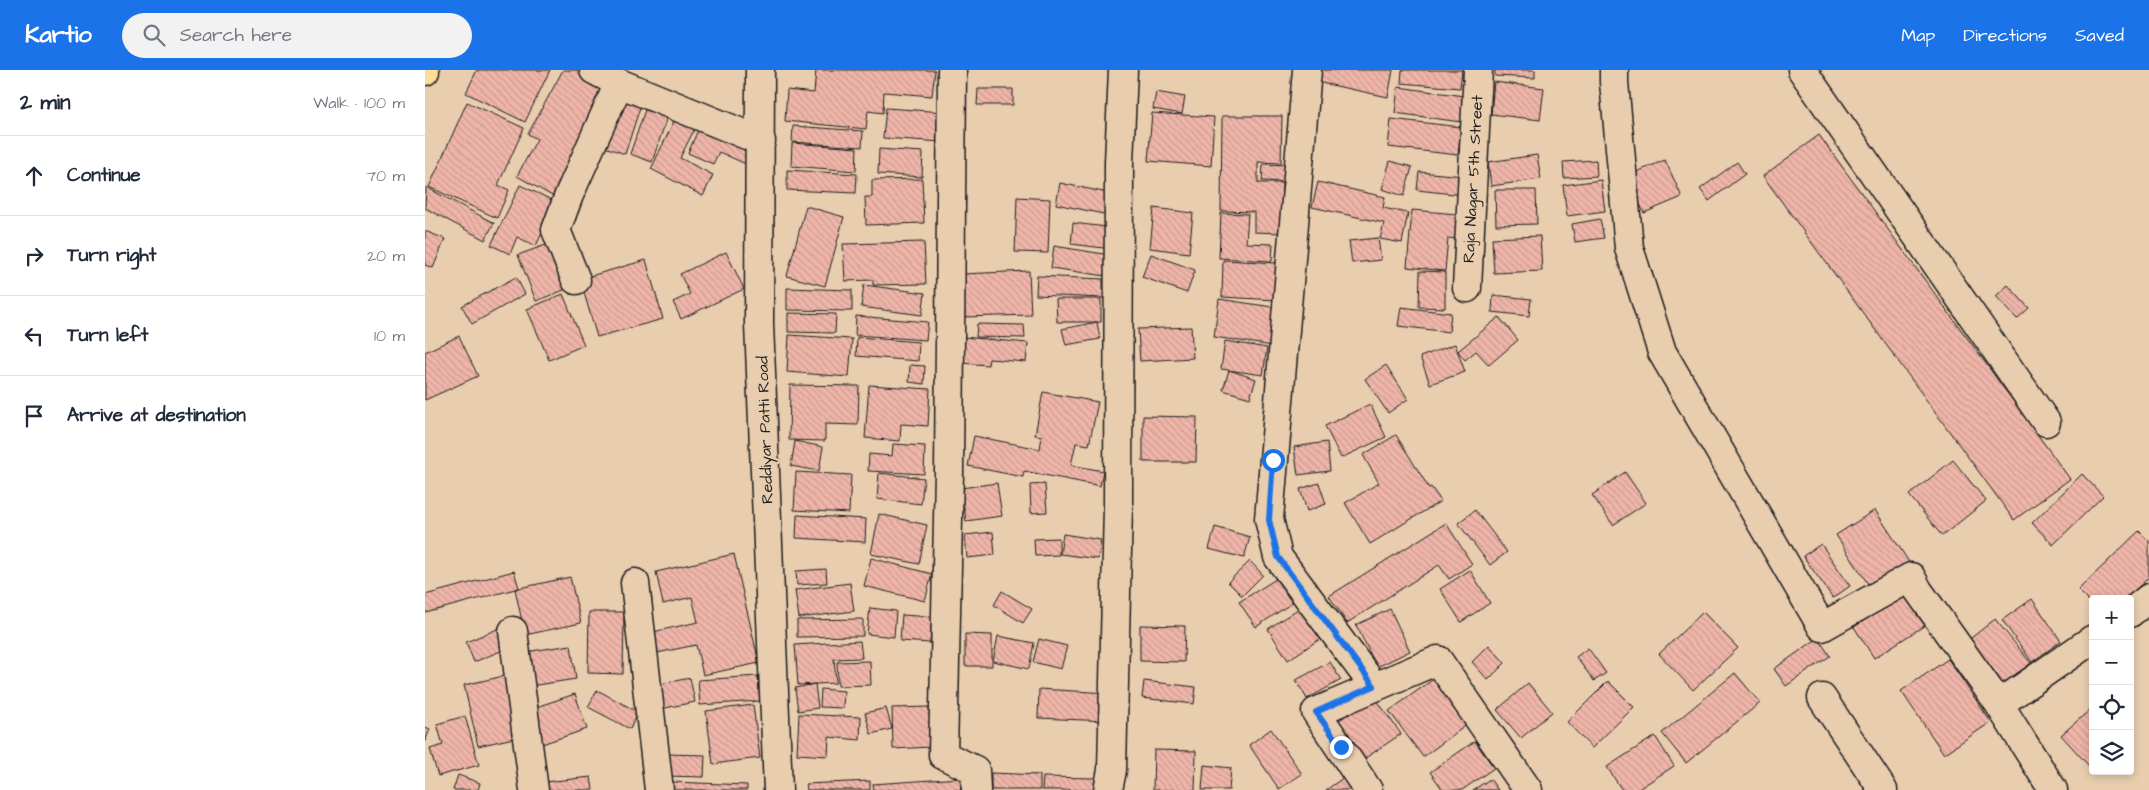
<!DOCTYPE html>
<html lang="en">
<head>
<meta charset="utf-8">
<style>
	:root { --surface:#fff; --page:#f2f2f3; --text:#1f2937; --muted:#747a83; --line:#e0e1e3; --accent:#1a73e8 }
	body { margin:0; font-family:"Architects Daughter",sans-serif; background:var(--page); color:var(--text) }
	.controls { position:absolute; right:15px; bottom:15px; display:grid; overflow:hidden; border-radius:5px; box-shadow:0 2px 8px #0003 }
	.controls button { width:45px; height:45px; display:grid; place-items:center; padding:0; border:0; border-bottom:1px solid var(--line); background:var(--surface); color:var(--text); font:25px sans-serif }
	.stop { position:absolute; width:15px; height:15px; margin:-11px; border:4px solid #1a73e8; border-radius:50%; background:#fff }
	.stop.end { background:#1a73e8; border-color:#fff; box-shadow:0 1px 5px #0008 }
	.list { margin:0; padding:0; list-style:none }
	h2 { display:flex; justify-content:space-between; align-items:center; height:65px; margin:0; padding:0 20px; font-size:21px }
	h2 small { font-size:16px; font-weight:400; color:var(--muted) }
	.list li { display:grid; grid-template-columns:32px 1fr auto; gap:15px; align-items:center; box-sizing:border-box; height:80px; padding:0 20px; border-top:1px solid var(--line) }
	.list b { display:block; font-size:19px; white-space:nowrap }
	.list em { font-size:16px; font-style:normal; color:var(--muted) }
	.icon { flex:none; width:28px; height:28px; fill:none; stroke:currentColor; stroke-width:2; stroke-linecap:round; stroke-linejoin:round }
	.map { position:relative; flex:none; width:1724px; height:720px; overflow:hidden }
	header { display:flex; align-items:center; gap:30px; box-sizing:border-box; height:70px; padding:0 25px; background:var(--accent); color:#fff }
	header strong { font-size:24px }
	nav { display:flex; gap:28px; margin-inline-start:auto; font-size:18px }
	.search { width:350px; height:45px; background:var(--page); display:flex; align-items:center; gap:12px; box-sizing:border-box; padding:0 18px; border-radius:28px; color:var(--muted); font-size:19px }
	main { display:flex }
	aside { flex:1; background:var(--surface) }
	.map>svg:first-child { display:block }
	.building { fill:url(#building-back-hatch); stroke:#1c1c1c }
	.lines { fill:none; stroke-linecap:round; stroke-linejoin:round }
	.minor-casing { stroke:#1c1c1c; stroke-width:31 }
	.major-casing { stroke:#1c1c1c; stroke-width:31 }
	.minor { stroke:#e8cdaf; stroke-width:28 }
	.major { stroke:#fcde96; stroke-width:28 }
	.route { stroke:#1a73e8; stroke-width:6 }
	.labels { text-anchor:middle; stroke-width:4.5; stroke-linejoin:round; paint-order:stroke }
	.street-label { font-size:16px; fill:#1c1c1c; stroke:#e8cdaf }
</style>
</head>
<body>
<header>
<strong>Kartio</strong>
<div class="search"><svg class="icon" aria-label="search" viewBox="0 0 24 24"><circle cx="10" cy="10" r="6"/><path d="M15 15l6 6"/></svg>Search here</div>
<nav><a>Map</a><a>Directions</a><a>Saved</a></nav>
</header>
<main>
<aside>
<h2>2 min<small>Walk · 100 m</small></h2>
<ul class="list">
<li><svg class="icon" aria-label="ahead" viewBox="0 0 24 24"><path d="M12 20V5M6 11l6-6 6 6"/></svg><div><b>Continue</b></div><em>70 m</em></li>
<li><svg class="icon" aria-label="right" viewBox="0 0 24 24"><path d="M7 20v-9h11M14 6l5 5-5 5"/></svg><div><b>Turn right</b></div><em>20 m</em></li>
<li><svg class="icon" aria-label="left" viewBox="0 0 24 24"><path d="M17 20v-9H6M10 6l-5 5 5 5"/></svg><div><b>Turn left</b></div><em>10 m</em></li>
<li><svg class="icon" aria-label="arrive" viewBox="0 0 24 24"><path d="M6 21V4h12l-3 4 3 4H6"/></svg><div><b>Arrive at destination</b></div></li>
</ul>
</aside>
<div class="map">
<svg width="1724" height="720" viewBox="0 0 1724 720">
	<defs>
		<pattern id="building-back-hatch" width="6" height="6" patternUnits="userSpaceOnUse" patternTransform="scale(1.25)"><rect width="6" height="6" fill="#efb5a9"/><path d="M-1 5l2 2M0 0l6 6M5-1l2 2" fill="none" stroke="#cc9b91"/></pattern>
	</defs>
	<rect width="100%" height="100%" fill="#e8cdaf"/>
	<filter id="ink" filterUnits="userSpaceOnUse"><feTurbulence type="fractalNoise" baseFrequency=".02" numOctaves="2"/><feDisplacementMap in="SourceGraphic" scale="10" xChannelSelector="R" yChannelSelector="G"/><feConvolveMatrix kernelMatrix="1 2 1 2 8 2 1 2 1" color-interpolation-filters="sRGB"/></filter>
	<g filter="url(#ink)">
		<path class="building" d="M52,0h73l-25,52 -59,-29z
			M138,0h14l32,18 -38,68 4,3 -21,38 -37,-21 20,-37 -9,-5z
			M391,0h119l-3,26 -48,-4 -1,21 -15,-2 -2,18 -81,-8 2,-31 27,3z
			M894,0h74l-5,27 -71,-15z
			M977,0h60l-2,18 -59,-5z
			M1070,0h40v8l-40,-2z
			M1069,12l50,6 -4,32 -49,-6z
			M973,17l66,9 -3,26 -66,-9z
			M553,19h35v16h-36z
			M731,22l29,5 -3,17 -29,-5z
			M194,23l23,8 -17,53 -23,-8z
			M42,32l57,26 -26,57 11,5 -12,28 -68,-31z
			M222,34l22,8 -17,50 -22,-8z
			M461,38l58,4 -2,30 -59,-4z
			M727,43l62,4 -3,49 -63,-5z
			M797,46h60l-1,47 -23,-1v21h24v50l-28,-1v-20l-33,-1z
			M251,47l20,9 -16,32 33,17 -10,21 -52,-27z
			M966,49l70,8 -3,28 -70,-8z
			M276,53l55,25 -8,17 -29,-13 -6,12 -25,-11z
			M368,56l70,5 -1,16 -70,-5z
			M1394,65l251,344 -56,41 -251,-344z
			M367,73l65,5 -1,23 -65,-5z
			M454,79l44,3 -1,25 -44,-3z
			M1112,85l4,24 -50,7 -3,-24z
			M1171,90l1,16 -33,2 -1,-16z
			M1240,90l17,37 -38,16 -17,-37z
			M965,91l22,6 -8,29 -22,-7z
			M1312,92l8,12 -36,27 -9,-12z
			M838,94l28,1v17l-29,-1z
			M362,100l70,4 -1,19 -69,-3z
			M994,102l46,4 -2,19 -46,-5z
			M497,109l2,44 -58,2 -1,-28h7v-17z
			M1176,110l4,31 -38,5 -4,-31z
			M893,112l67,15 -2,11 25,5 -6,30 -22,-4 4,-16 -72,-16z
			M635,113l53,11 -5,21 -52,-11z
			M95,115l36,17 -20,44 -19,-9 -7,17 -19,-9z
			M1,117l68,36 -9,17 -60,-32z
			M1070,120h41l1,34 -41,1z
			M592,127l33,2 -2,54 -33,-1z
			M381,136l38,11 -19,69 -38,-10z
			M729,138l39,5 -4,40 -39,-5z
			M987,140l56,5 -3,25 -17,-2 -3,33 -38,-4z
			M796,143l27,1 -2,29 27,1 -1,17 -53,-3z
			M1175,149l4,19 -29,4 -3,-18z
			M648,153l42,5 -3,21 -41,-5z
			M0,161l20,8 -12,29 -8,-3z
			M1115,166l2,35 -48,2 -2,-35z
			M953,168l3,22 -29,3 -3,-22z
			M499,172l2,42 -53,1v-5l-28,1 -2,-37z
			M126,173l18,45 -33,13 -18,-46z
			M629,176l56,9 -4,21 -55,-8z
			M301,182l18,37 -63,30 -8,-17 17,-8 -10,-20z
			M726,184l44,16 -8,23 -45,-16z
			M221,190l17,59 -66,18 -17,-58z
			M798,190l55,3 -2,37 -54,-3z
			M604,201l2,44 -67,2 -2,-43z
			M995,201l25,1v36l-26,-1z
			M612,206l66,3v19l-67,-3z
			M91,207l9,17 -53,30 -10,-18z
			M439,215l61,8 -3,22 -61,-8z
			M1583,215l21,23 -12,11 -21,-23z
			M362,218l65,2v21l-65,-1z
			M138,224l21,51 -35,15 -22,-51z
			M1068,225l38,4 -2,17 -37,-4z
			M631,229h45v23h-44z
			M794,229l60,9 -6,38 -59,-9z
			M976,237l50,6 -2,19 -51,-6z
			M363,243l48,1 -1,19 -47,-1z
			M431,246l72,6 -2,18 -71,-5z
			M1074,247l19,23 -29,25 -13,-14 -11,9 -7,-9z
			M672,252l3,17 -34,6 -4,-16z
			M552,254l47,1 1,13 -49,-1z
			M766,257l2,31 -53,3 -2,-32z
			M364,265l63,4 -3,38 -62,-5z
			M34,266l19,40 -53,24v-48z
			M432,267l62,5 -1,19 -62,-5z
			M538,267l65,6 -2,19 -37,-3 -1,6 -27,-2z
			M800,271l42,7 -4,27 -42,-6z
			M1030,274l10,28 -35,12 -10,-27z
			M485,295l15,1 -1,18 -15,-2z
			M961,295l22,34 -20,14 -23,-34z
			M804,300l27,9 -6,19 -27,-8z
			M365,315l69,1 -1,39 -33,-1v17l-36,-1z
			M444,315l61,4 -2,37 -27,-2 -1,17 -35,-3z
			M618,322l55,10 -9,43 -13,-2 -5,22 32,6 -3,15 -76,-15 -1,6 -55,-11 6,-30 66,13 2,-13 -7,-1z
			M945,334l16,33 -45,21 -16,-32z
			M718,346l54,1 -1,45h-53z
			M971,365l33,53 2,-1 10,14 -71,43 -25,-41 34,-20 -16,-28z
			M370,371l28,6 -4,24 -28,-5z
			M902,372l3,29 -32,4 -4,-28z
			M468,374l32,2 -1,28 -56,-3 1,-17 23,2z
			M1528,390l33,41 -44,35 -33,-41z
			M371,402l55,3 -2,38 -55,-3z
			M1200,402l21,31 -33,22 -21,-30z
			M454,403l45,5 -3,26 -44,-5z
			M1657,404l21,22 -50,49 -21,-22z
			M572,413l5,33 -36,5 -5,-33z
			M894,413l7,21 -19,7 -7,-22z
			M620,414l2,28 -16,1 -1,-28z
			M1050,440l32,42 -17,13 -32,-42z
			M1450,440l34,52 -39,25 -34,-52z
			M454,444l48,11 -8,39 -48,-10z
			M372,445l69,4 -1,23 -69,-4z
			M1021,453l26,41 -23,15 -10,-14 -92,58 -18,-27z
			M790,457l35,10 -6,21 -35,-9z
			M1714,461l10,10v36l-23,22h-33v6l-15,-15z
			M568,462l2,23 -28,3 -2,-23z
			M638,464l38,6 -3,19 -38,-5z
			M634,468v17l-24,1 -1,-17z
			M1396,474l29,42 -17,12 -30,-42z
			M309,484l25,109 -56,12 -7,-30 -44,9 -4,-21 50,-11 -6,-25 -29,7 -7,-32z
			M446,488l61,16 -7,27 -61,-15z
			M825,491l13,14 -21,21 -14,-14z
			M401,499l1,14 -30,2 -1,-14z
			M1045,500l20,33 -29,19 -21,-33z
			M89,501l5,17 -94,25v-18z
			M145,507l11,46 -56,12 -10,-46z
			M851,509l16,24 -36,24 -17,-25z
			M425,513l4,28 -55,7 -4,-28z
			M577,521l30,18 -9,14 -29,-18z
			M1485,521l20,31 -56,36 -20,-31z
			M1607,529l29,42 -29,21 -30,-42z
			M880,534l21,31 -38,25 -20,-31z
			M445,538l26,3 -2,26 -27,-3z
			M965,539l20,42 -33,16 -21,-42z
			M164,542h35l-1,62 -35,-1z
			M1278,542l35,36 -45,42 -34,-36z
			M477,545l30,2 -2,26 -30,-2z
			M438,549v17l-66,1v-17z
			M1570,549l36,44 -35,27 -35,-44z
			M715,555l45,1 -1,36 -44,-1z
			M75,558l8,20 -34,14 -8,-20z
			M540,564l27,1v31h-27z
			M573,566l36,7 -5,26 -36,-8z
			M1393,568l12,18 -44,30 -12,-17z
			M614,569l28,7 -6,23 -28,-7z
			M435,571l2,17 -28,1 2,24 -38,2 -3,-40z
			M146,575l5,34 -46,7 -5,-34z
			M1064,575l16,18 -17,17 -16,-18z
			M1163,578l18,25 -12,8 -18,-24z
			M1523,589l43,63 -47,32 -43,-63z
			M445,591l1,24 -33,1 -1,-24z
			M905,592l11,18 -34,19 -11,-19z
			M1310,603l25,30 -74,60 -24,-30z
			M79,606l14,61 -40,9 -14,-61z
			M333,606l2,25 -60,4 -2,-25z
			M265,608l5,24 -40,8 -5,-24z
			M1010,608l33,46 -45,33 -34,-46z
			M719,611l52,6 -2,17 -52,-6z
			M1183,611l26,26 -42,41 -25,-26z
			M1103,613l24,29 -31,26 -24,-28z
			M390,614l3,24 -20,3 -3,-23z
			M396,619l23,2 -1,17 -23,-1z
			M614,619l70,4 -2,28 -69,-3z
			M172,620l41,22 -8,17 -42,-22z
			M150,624l12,35 -48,16 -12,-35z
			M949,626l27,38 -40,27 -26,-38z
			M328,635l7,53 -47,6 -7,-53z
			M504,637l2,40 -38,2 -1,-41z
			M461,638l6,21 -21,5 -6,-21z
			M1667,638l1,54 -4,4 -28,-31z
			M374,644l62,3 -1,23 -31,-3 -1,19 -31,-2z
			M40,646l14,49 -41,11 -8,-27 13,-4 -6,-21z
			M0,657l5,2 -5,13z
			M846,659l31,45 -23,15 -30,-44z
			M1230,666l19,30 -37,24h-15l-15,-23z
			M1050,671l19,27 -32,22h-19l-13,-18z
			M729,680l42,1 -1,39h-42z
			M241,684l39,1 -1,22 -38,-1z
			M779,695l27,3 -2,22h-27z
			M566,703l49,2v15h-49z
			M33,705l22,8 -2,7h-25z
			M922,705l11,15h-32z
			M166,707l2,13h-47l-1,-8z
			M618,707l52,1 -1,12h-52z
			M535,708l1,12h-87l-1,-6z
			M1065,709l8,11h-25z
			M445,711v9h-63l-1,-6z
			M248,712l74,3v5h-74z"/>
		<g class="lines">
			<defs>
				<path id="minor" d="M169,0l25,13 142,58
					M335,0l-1,254 19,466
					M527,0l-3,402 -6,283 32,15 1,20
					M882,0l-38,449 9,38 96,129
					M1189,0v12l15,166 33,104 160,275 89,-50 7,13 81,114 54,86
					M1377,0l244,352
					M151,210l-20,-50 13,-35 50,-112
					M1042,218l11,-218
					M210,513l24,207
					M1705,543l19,-15
					M88,561l21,159
					M1397,628l61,92
					M1574,634l94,-65
					M683,720l4,-20 6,-264 1,-344 4,-92
					M943,720l-52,-78 122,-52 90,130"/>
				<path id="major" d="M0,1v-1"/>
			</defs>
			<use href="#minor" class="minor-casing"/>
			<use href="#major" class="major-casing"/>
			<use href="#minor" class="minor"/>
			<use href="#major" class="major"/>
		</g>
	</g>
	<g class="lines" filter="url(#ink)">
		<path class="route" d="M848,390l-4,60 9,37 96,129 -58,26 25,35"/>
	</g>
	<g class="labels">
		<g class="street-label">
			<text transform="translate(1047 109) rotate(-87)" y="6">Raja Nagar 5th Street</text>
			<text transform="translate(339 360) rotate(-92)" y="6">Reddiyar Patti Road</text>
		</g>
	</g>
</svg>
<div class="controls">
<button>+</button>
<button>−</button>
<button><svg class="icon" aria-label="locate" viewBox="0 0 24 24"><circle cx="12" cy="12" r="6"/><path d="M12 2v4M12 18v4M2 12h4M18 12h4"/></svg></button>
<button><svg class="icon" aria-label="layers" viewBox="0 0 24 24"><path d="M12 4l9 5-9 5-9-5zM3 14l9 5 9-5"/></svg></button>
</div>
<div class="stop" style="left:848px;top:390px"></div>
<div class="stop end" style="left:916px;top:677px"></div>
</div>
</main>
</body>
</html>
